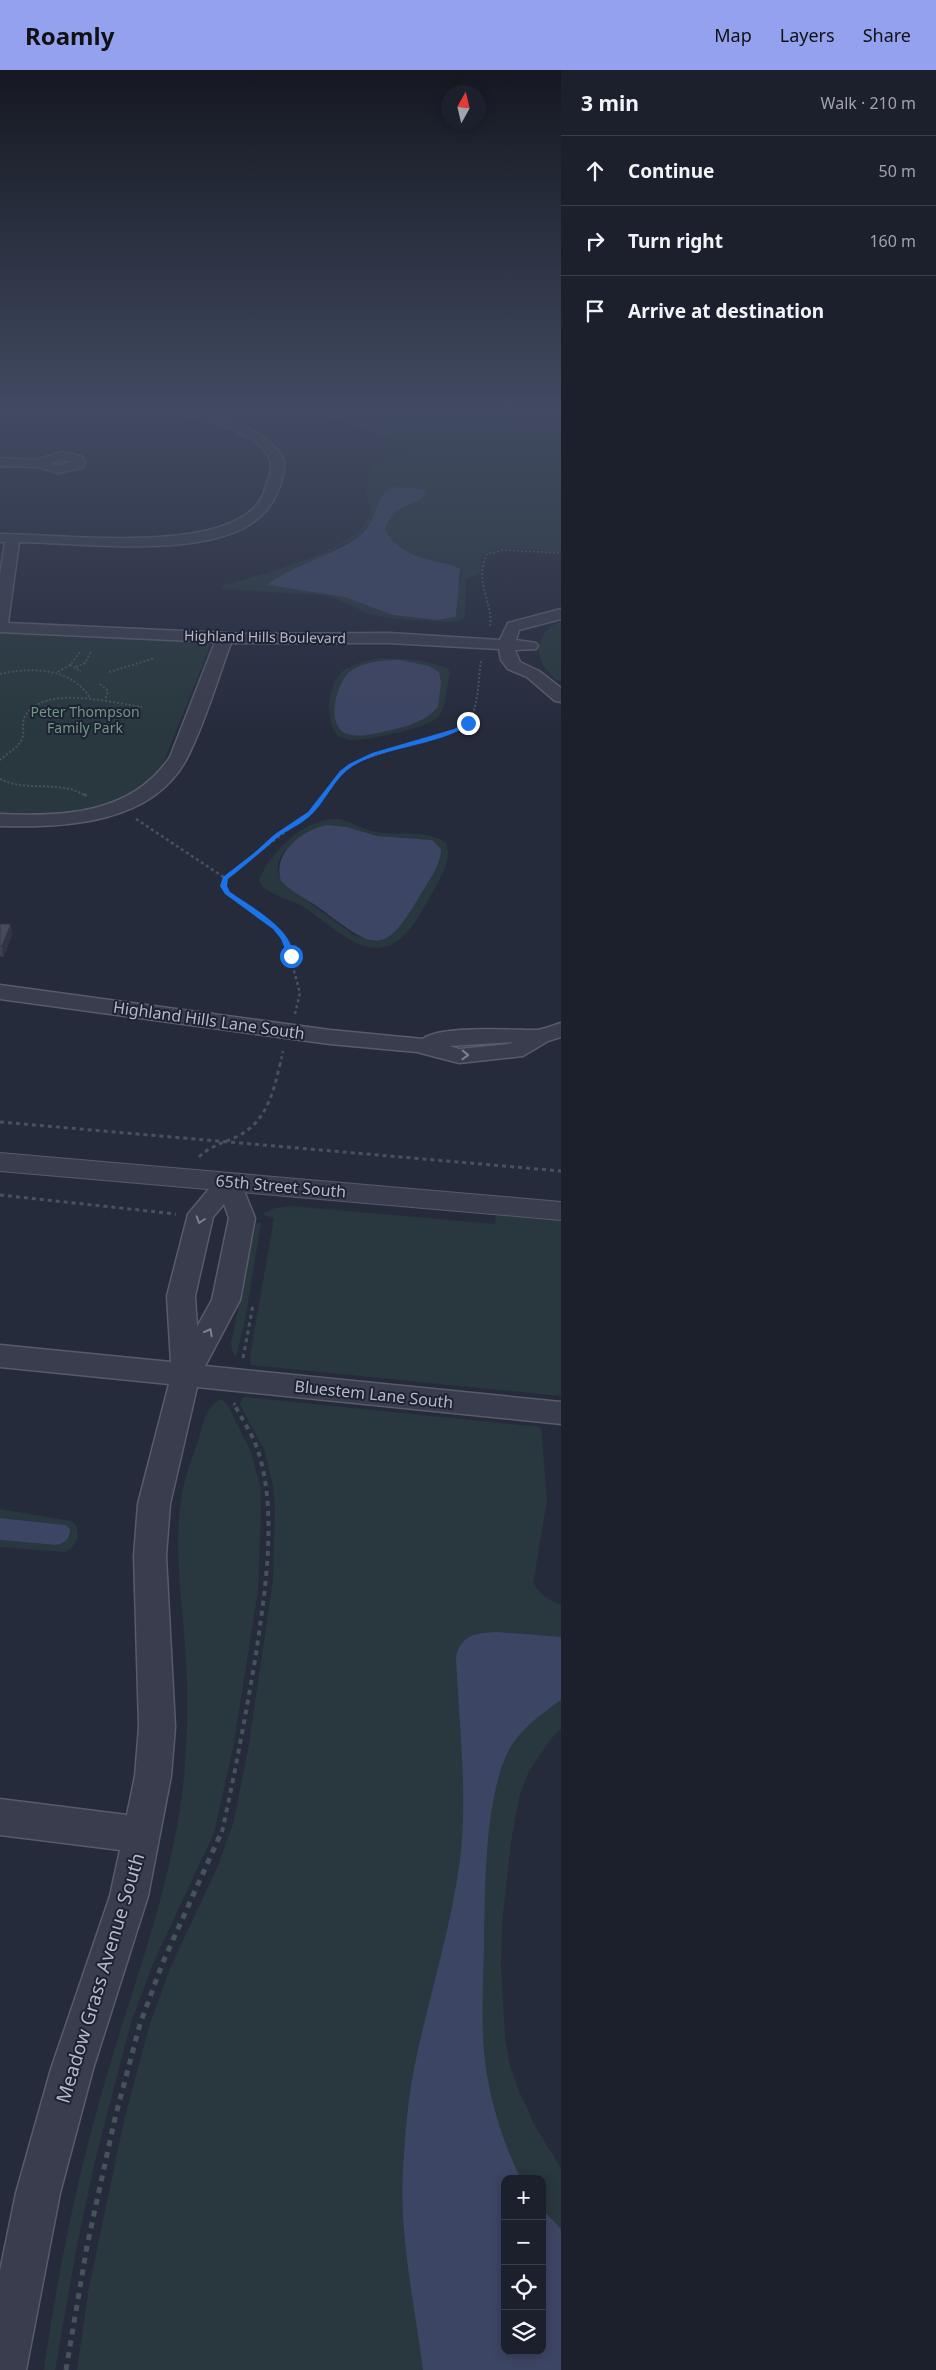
<!DOCTYPE html>
<html lang="en">
<head>
<meta charset="utf-8">
<style>
	:root { --surface:#1c202d; --page:#292d39; --text:#f1f3f6; --muted:#a0a3aa; --line:#3a3e49; --accent:#93a1ef }
	body { margin:0; font-family:"Noto Sans",sans-serif; background:var(--page); color:var(--text) }
	.controls { position:absolute; right:15px; bottom:15px; display:grid; overflow:hidden; border-radius:10px; box-shadow:0 2px 12px #0003 }
	.controls button { width:45px; height:45px; display:grid; place-items:center; padding:0; border:0; border-bottom:1px solid var(--line); background:var(--surface); color:var(--text); font:25px sans-serif }
	.compass { position:absolute; left:441px; top:15px; width:45px; height:45px; border-radius:50%; background:var(--surface); box-shadow:0 2px 12px #0003; rotate:8deg }
	.stop { position:absolute; width:15px; height:15px; margin:-11px; border:4px solid #1a73e8; border-radius:50%; background:#fff }
	.stop.end { background:#1a73e8; border-color:#fff; box-shadow:0 1px 5px #0008 }
	.list { margin:0; padding:0; list-style:none }
	h2 { display:flex; justify-content:space-between; align-items:center; height:65px; margin:0; padding:0 20px; font-size:21px }
	h2 small { font-size:16px; font-weight:400; color:var(--muted) }
	.list li { display:grid; grid-template-columns:32px 1fr auto; gap:15px; align-items:center; box-sizing:border-box; height:70px; padding:0 20px; border-top:1px solid var(--line) }
	.list b { display:block; font-size:19px; white-space:nowrap }
	.list em { font-size:16px; font-style:normal; color:var(--muted) }
	.icon { flex:none; width:28px; height:28px; fill:none; stroke:currentColor; stroke-width:2; stroke-linecap:round; stroke-linejoin:round }
	.map { position:relative; flex:none; width:561px; height:2300px; overflow:hidden }
	header { display:flex; align-items:center; gap:30px; box-sizing:border-box; height:70px; padding:0 25px; background:var(--accent); color:#111 }
	header strong { font-size:24px }
	nav { display:flex; gap:28px; margin-inline-start:auto; font-size:18px }
	main { display:flex }
	aside { flex:1; background:var(--surface) }
	.map>svg:first-child { display:block }
	.green { fill:#29383e; fill-rule:evenodd }
	.water { fill:#3d4564 }
	.lines { fill:none; stroke-linecap:round; stroke-linejoin:round }
	.minor-casing { stroke:#585b6b; stroke-width:3 }
	.tertiary-casing { stroke:#585b6b; stroke-width:2 }
	.path-far4 { stroke:#46535b; stroke-width:2; stroke-dasharray:2 2; stroke-linecap:butt }
	.path-far3 { stroke:#46535b; stroke-width:2.5; stroke-dasharray:3 3; stroke-linecap:butt }
	.path-far2 { stroke:#46535b; stroke-width:3; stroke-dasharray:4 4; stroke-linecap:butt }
	.path-far1 { stroke:#46535b; stroke-width:4; stroke-dasharray:5 5; stroke-linecap:butt }
	.path { stroke:#46535b; stroke-width:5; stroke-dasharray:6 6; stroke-linecap:butt }
	.minor { fill:#3a3d4d; fill-rule:evenodd }
	.tertiary { fill:#3a3d4d; fill-rule:evenodd }
	.wall { fill:#3c4051 }
	.shaded-wall { fill:#313442 }
	.building { fill:#464a5e; stroke:#313442 }
	.oneway { stroke:#7e8191 }
	.route { fill:#1a73e8 }
	.labels { text-anchor:middle; stroke-width:4; stroke-linejoin:round; paint-order:stroke }
	.far-street-label { font-size:14px; fill:#b6b9c8; stroke:#1f2232 }
	.far-park-label { font-size:14px; fill:#6f9781; stroke:#1f2232 }
	.street-label { font-size:16px; fill:#b6b9c8; stroke:#1f2232 }
	.near-street-label { font-size:19px; fill:#b6b9c8; stroke:#1f2232 }
</style>
</head>
<body>
<header>
<strong>Roamly</strong>
<nav><a>Map</a><a>Layers</a><a>Share</a></nav>
</header>
<main>
<div class="map">
<svg width="561" height="2300" viewBox="0 0 561 2300">
	<rect width="100%" height="100%" fill="#262b3c"/>
	<path class="green" d="M301,340h236l7,8 17,7v127c-17,-1 -69,-10 -80,5l-1,17 -14,5 -1,38 -4,3 -9,2 -56,-3 -27,-5 -32,-15 -15,-4 -99,-6 -1,-2 2,-2c35,-9 113,-31 137,-56 5,-6 7,-14 10,-21l-5,-16 4,-24 7,-6 25,-9 4,-5c-7,-12 -87,-31 -105,-38zM394,417l32,7c-9,13 -29,11 -38,25 -12,21 22,36 37,40 9,3 19,2 27,6 3,1 7,5 10,7l-4,18 -1,23 -21,7 -43,-5 -49,-18 -76,-12 93,-50c13,-12 17,-43 33,-48z
		M561,551v60c-7,-1 -11,-7 -15,-12 -14,-19 -6,-39 15,-48z
		M0,561l209,12 1,3 -45,113c-21,52 -117,57 -165,54z
		M380,588l40,2 28,8 2,6c-4,14 -3,30 -11,42 -9,12 -70,24 -86,24 -5,0 -10,-2 -15,-4 -14,-16 -11,-51 5,-65 11,-8 25,-11 37,-13zM400,590l-3,68 -37,7 -9,-64 22,-9z
		M339,749c13,3 24,11 37,13 22,4 51,-3 70,11 7,17 -6,35 -14,50 -18,33 -38,73 -83,46 -14,-8 -27,-20 -41,-29 -14,-10 -35,-13 -47,-25l-2,-5c12,-29 46,-63 80,-61zM327,755l20,2 30,9 55,4 -51,100h-10l-17,-5 -70,-51c-2,-3 -5,-7 -6,-11 -5,-22 31,-44 49,-48z
		M290,1136l205,18 1,-9 65,6v175l-310,-31 -1,-8 24,-139 -12,-4 13,-6z
		M256,1153h5l-16,97 -9,37 -4,-7 -1,-7z
		M243,1327l298,30 6,73 -14,83c6,11 17,18 28,22v124l-10,10 -22,32 -9,22 -9,49 -9,81 -1,43 4,71 5,29 9,25 17,37 25,40v202h-484l12,-83 35,-166 25,-94 22,-61 47,-100 15,-42 15,-74 25,-169 2,-73 -2,-23 -9,-36 -24,-44zM505,2109h37v172h-37z
		M221,1329l6,5 24,48 9,34 1,22 -3,83 -25,157 -19,85 -59,126 -24,63 -37,143 -17,80 -22,125h-11c14,-101 35,-201 64,-299 30,-101 69,-200 77,-306 3,-41 3,-81 0,-121 -4,-51 -12,-104 -2,-155 3,-16 10,-32 15,-48 5,-17 7,-33 23,-42z
		M0,1439l71,12 5,4 2,13 -7,11 -6,3 -65,-5v-7l56,5 8,-2 6,-7 -5,-11 -65,-7z"/>
	<path class="water" d="M394,417l28,2 4,3c-6,17 -35,9 -41,38 9,18 30,27 49,31 9,2 18,3 26,8l-4,48 -20,3 -43,-5 -49,-18 -76,-12c2,-7 65,-33 78,-40 6,-4 14,-8 19,-14 11,-12 12,-39 29,-44z
		M400,590l29,6 10,6 2,10 -3,25c-12,14 -30,19 -47,23 -14,3 -32,9 -46,3 -20,-9 -8,-54 7,-63 15,-9 31,-10 48,-10z
		M327,755l20,2 30,9 55,4 9,9c0,17 -14,34 -22,48 -34,58 -44,53 -94,15 -14,-11 -32,-18 -44,-31 -9,-28 21,-51 46,-56z
		M0,1448l65,7 5,4c0,10 -4,14 -14,16l-56,-5z
		M497,1562l64,5v63c-20,14 -45,32 -55,56 -22,51 -21,135 -22,191 -1,42 -4,86 3,128 6,35 18,72 34,104h-16v172h37v-142l19,20v141h-138c-8,-64 -24,-134 -20,-199 2,-37 5,-75 13,-112 14,-66 35,-131 44,-199 8,-66 -1,-137 -4,-203 5,-23 21,-24 41,-25z"/>
	<g class="lines">
		<defs>
			<path id="minor" d="M179,340c6,0 13,-1 19,0 23,4 80,27 86,52 2,9 -3,20 -6,29 -7,17 -20,30 -36,38 -58,28 -159,14 -223,13l-11,81 241,11 140,-1 111,7 8,-17 53,-14v10l-42,11 -3,10 20,3 2,3 -2,3 -21,1 5,12 19,9 22,17v14l-6,-1 -28,-24 -19,-8 -7,-9 -2,-11 -110,-6h-158c-14,37 -25,78 -43,113 -33,68 -123,72 -188,70v-12c63,3 132,0 170,-57l45,-115 -215,-10v-57l5,-33h-5v-8c62,0 212,20 256,-28 5,-5 8,-13 10,-20 4,-11 8,-22 1,-32 -13,-20 -46,-29 -67,-35 -7,-3 -16,-4 -21,-9z
				M62,382l19,4 4,6 -3,6 -24,5 -20,-6 -38,-1v-8l36,2zM62,390l11,2 -15,3 -9,-1z
				M0,915l330,45 93,9c15,-14 90,-9 112,-9 8,0 18,-5 26,-7v14l-13,4 -25,15 -64,7 -42,-11 -87,-8 -330,-45zM513,972l-4,2 -50,5 -10,-3z
				M229,1104l9,2 17,42 -15,82 -35,66 356,36v22l-364,-37 -27,117 -4,52 9,171 -4,49 -23,120 -55,173 -33,124 -34,177h-26v-99l16,-78 35,-124 59,-173 10,-46 -120,-15v-36l127,16 8,-39 4,-49 -5,-171 4,-52 31,-120 -169,-17v-22l171,17 -4,-66 21,-82 32,-38zM224,1134l5,14 -17,82 -15,27 -2,-31 18,-79z"/>
			<path id="tertiary" d="M0,1083l561,49v18l-561,-49z"/>
		</defs>
		<use href="#minor" class="minor-casing"/>
		<use href="#tertiary" class="tertiary-casing"/>
		<path class="path-far4" d="M490,556c4,-22 -17,-44 -3,-72l16,-4 58,3
			M70,595l11,6
			M76,597l9,-4 6,-11
			M58,602l12,-7 10,-13
			M109,602l46,-14
			M0,604c31,-7 71,-7 90,24
			M100,614l8,7 -3,9
			M30,641l20,2
			M0,690c6,-6 19,-13 22,-21 3,-7 -1,-16 3,-23 19,-32 88,-13 117,-9
			M0,709c28,14 59,0 86,17
			M324,726c6,-9 13,-21 21,-27 26,-20 112,-29 124,-48 10,-16 9,-41 12,-60"/>
		<path class="path-far3" d="M84,724l4,3
			M136,749l89,59
			M295,944l5,-21 -15,-55 -10,-11 -48,-34 -4,-9 5,-9 82,-62 15,-19
			M280,995l3,-14"/>
		<path class="path-far2" d="M0,1052l561,49
			M199,1087c11,-11 24,-14 37,-20 30,-14 37,-43 44,-73
			M0,1125l176,19
			M243,1288l10,-53
			M234,1333l1,2"/>
		<path class="path-far1" d="M222,1762c13,-59 24,-118 34,-178 9,-63 22,-141 2,-203 -5,-16 -16,-32 -24,-47"/>
		<path class="path" d="M66,2300l21,-124 28,-128 25,-94 23,-62 59,-131"/>
		<use href="#minor" class="minor"/>
		<use href="#tertiary" class="tertiary"/>
	</g>
	<path class="wall" d="M0,854l12,11 -9,22 -3,-1z"/>
	<path class="shaded-wall" d="M11,854l1,11 -9,22 -1,-11z"/>
	<path class="building" d="M0,854h11l-9,22h-2z"/>
	<defs><path id="oneway-chevron" d="M-2-3.5L2.5 0L-2 3.5" fill="none" stroke-width="1.6" stroke-linecap="round" stroke-linejoin="round" transform="scale(1.25)"/></defs>
	<g class="oneway">
		<use href="#oneway-chevron" transform="translate(465 985) rotate(2)"/>
		<use href="#oneway-chevron" transform="translate(200 1150) rotate(108)"/>
		<use href="#oneway-chevron" transform="translate(209 1262) rotate(-62)"/>
	</g>
	<linearGradient id="sky" x2="0" y2="1"><stop stop-color="#151821"/><stop offset="0.51" stop-color="#414a61"/><stop offset="1" stop-color="#414a61" stop-opacity="0"/></linearGradient>
	<rect width="561" height="662" fill="url(#sky)"/>
	<path class="route" d="M466,652l5,1c-27,22 -86,23 -118,43 -18,11 -26,33 -40,47 -9,10 -24,16 -35,24 -16,14 -32,28 -50,42l-1,7 3,6c20,14 65,38 63,65h-5l-7,-18 -8,-10 -48,-35 -5,-8 3,-9 31,-24 21,-19 33,-22 32,-41 9,-7 23,-11 82,-24z"/>
	<g class="labels">
		<g class="far-street-label">
			<text transform="translate(265 567) rotate(1)" y="5">Highland Hills Boulevard</text>
		</g>
		<g class="far-park-label">
			<text x="85" y="647">Peter Thompson<tspan x="85" dy="16">Family Park</tspan></text>
		</g>
		<g class="street-label">
			<text transform="translate(209 950) rotate(8)" y="6">Highland Hills Lane South</text>
			<text transform="translate(281 1116) rotate(5)" y="6">65th Street South</text>
			<text transform="translate(374 1324) rotate(6)" y="6">Bluestem Lane South</text>
		</g>
		<g class="near-street-label">
			<text transform="translate(100 1908) rotate(-73)" y="7">Meadow Grass Avenue South</text>
		</g>
	</g>
</svg>
<div class="controls">
<button>+</button>
<button>−</button>
<button><svg class="icon" aria-label="locate" viewBox="0 0 24 24"><circle cx="12" cy="12" r="6"/><path d="M12 2v4M12 18v4M2 12h4M18 12h4"/></svg></button>
<button><svg class="icon" aria-label="layers" viewBox="0 0 24 24"><path d="M12 4l9 5-9 5-9-5zM3 14l9 5 9-5"/></svg></button>
</div>
<svg class="compass" viewBox="-18 -18 36 36"><path d="M0-13l5 13h-10z" fill="#e53935"/><path d="M0 13l5-13h-10z" fill="#a0a3aa"/></svg>
<div class="stop" style="left:291px;top:886px"></div>
<div class="stop end" style="left:468px;top:653px"></div>
</div>
<aside>
<h2>3 min<small>Walk · 210 m</small></h2>
<ul class="list">
<li><svg class="icon" aria-label="ahead" viewBox="0 0 24 24"><path d="M12 20V5M6 11l6-6 6 6"/></svg><div><b>Continue</b></div><em>50 m</em></li>
<li><svg class="icon" aria-label="right" viewBox="0 0 24 24"><path d="M7 20v-9h11M14 6l5 5-5 5"/></svg><div><b>Turn right</b></div><em>160 m</em></li>
<li><svg class="icon" aria-label="arrive" viewBox="0 0 24 24"><path d="M6 21V4h12l-3 4 3 4H6"/></svg><div><b>Arrive at destination</b></div></li>
</ul>
</aside>
</main>
</body>
</html>
